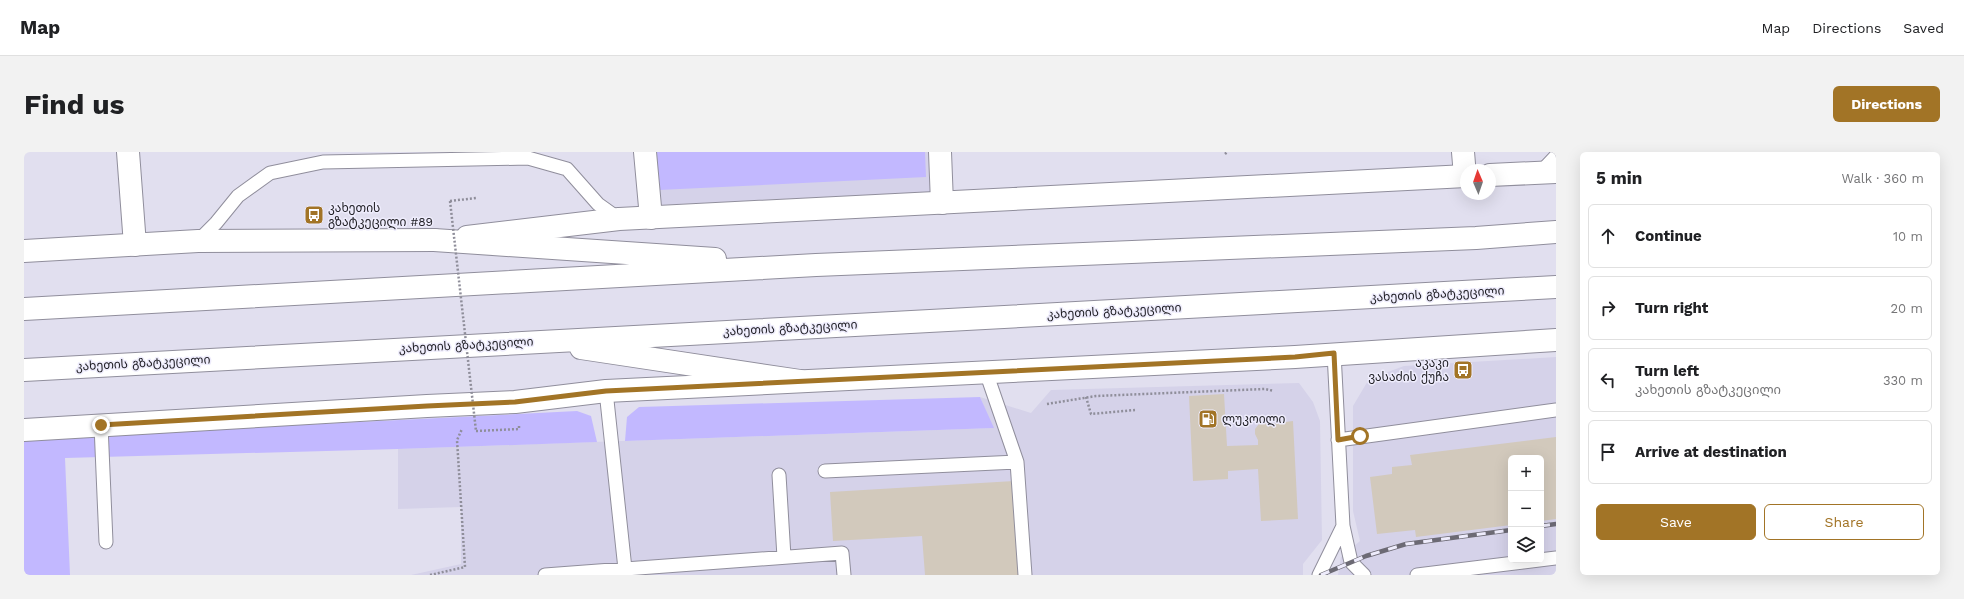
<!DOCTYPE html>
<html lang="en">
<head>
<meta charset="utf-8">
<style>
	:root { --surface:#fff; --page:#f2f2f2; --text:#202124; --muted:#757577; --line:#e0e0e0; --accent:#a27426 }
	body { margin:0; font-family:"Work Sans","Noto Sans Georgian",sans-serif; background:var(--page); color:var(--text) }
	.controls { position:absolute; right:12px; bottom:12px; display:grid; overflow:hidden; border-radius:6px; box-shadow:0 4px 16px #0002 }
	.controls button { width:36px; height:36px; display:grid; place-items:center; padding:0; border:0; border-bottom:1px solid var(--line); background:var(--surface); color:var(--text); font:20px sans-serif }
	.compass { position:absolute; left:1436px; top:12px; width:36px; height:36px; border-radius:50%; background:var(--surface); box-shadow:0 4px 16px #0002; rotate:358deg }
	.stop { position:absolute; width:12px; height:12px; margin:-9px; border:3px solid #a27426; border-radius:50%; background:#fff }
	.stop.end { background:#a27426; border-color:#fff; box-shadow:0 1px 4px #0008 }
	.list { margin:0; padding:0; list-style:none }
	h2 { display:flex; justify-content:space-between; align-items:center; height:52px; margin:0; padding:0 16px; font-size:17px }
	h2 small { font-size:13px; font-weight:400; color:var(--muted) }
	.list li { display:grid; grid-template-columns:26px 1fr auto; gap:12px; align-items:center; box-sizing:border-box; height:64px; margin:0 8px 8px; padding:0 8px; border:1px solid var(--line); border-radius:6px }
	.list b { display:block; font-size:15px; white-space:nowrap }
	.list p { margin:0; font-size:13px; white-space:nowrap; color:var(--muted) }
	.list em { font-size:13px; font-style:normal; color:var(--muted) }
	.actions { display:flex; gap:8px; padding:12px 16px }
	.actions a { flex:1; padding:9px 0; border:1px solid var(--accent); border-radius:6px; text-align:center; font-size:14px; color:var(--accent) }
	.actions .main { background:var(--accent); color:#fff }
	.icon { flex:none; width:22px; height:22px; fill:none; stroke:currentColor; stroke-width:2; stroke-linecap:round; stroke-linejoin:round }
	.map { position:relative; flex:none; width:1532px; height:423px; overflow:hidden; border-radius:6px }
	header { display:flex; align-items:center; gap:24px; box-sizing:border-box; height:56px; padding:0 20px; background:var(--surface); border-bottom:1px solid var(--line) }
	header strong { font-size:19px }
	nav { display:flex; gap:22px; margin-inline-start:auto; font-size:14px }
	.intro { display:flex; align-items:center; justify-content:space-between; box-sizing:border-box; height:96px; padding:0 24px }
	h1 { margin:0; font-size:28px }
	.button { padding:10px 18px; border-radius:6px; background:var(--accent); color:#fff; font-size:14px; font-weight:700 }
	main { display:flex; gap:24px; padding:0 24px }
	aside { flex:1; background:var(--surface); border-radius:6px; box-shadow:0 4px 16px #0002 }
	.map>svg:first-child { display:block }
	.built { fill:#d5d2e9; fill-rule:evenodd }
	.green { fill:#c2b8ff }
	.building { fill:#d2c9bc }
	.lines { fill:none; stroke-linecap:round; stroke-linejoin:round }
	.lane-casing { stroke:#908e9c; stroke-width:15 }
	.street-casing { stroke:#908e9c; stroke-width:24 }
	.secondary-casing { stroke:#908e9c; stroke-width:24 }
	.primary-casing { stroke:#908e9c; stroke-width:24 }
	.highway-casing { stroke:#908e9c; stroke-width:24 }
	.path { stroke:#8f8e9a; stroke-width:2.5; stroke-dasharray:2 2; stroke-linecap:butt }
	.lane { stroke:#fff; stroke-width:13 }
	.street { stroke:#fff; stroke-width:22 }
	.secondary { stroke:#fff; stroke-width:22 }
	.primary { stroke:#fff; stroke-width:22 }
	.highway { stroke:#fff; stroke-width:22 }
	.rail-casing { stroke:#6c6a74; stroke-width:4.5 }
	.rail { stroke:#eeecfc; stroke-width:3; stroke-dasharray:9; stroke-linecap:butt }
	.path-bridge { stroke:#8f8e9a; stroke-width:2.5; stroke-dasharray:2 2; stroke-linecap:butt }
	.route { stroke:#a27426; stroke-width:5 }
	.labels { text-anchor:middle; stroke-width:3; stroke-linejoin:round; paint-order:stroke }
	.poi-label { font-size:12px; fill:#212026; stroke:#eeecfc; text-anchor:start }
	.street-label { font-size:12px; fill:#212026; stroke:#eeecfc }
</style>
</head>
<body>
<header>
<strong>Map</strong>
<nav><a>Map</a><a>Directions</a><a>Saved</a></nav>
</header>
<div class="intro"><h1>Find us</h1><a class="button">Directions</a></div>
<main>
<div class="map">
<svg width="1532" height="423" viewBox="0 0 1532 423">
	<rect width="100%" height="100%" fill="#e1dfef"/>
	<path class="built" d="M629,0h277l2,40 -275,13z
		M1532,205v218h-218l3,-18 19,-16 -7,-30v-105l16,-27 35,-13zM1487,306h30v102h-30z
		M1275,231l14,19 7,19 2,119 -19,24v11h-892l50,-11v-57l-63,2v-60l595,-21 -13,-31 51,16 20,-23z"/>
	<path class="green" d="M633,0h268l1,25 -267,13z
		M956,245l14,31 -369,13 2,-24 12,-10z
		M553,259l14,5 6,26 -199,7 -333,9 5,117h-46v-136z"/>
	<path class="building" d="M1200,242l3,52 31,-1v-5l-3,-6v-5l4,-5 5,-2 6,2 23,-3 5,98 -37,2 -3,-52 -30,2v8l-35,2 -4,-85z
		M1532,285v82l-15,2v-63h-30v67l-95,12 -1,-7 -38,4 -7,-57 22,-3v-7l20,-2 -2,-10z
		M990,329l6,94h-95l-3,-39 -89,5 -3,-49z"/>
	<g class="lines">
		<defs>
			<path id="lane" d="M1516,21l16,-17
				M174,89l18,-18 22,-27 32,-23 53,-11 205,-4 39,11 31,35 21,15
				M1310,201l9,173 8,36 13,13
				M962,220l31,90 8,113
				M582,239l19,178 217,-16 2,22
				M77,273l5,117
				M1314,288l218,-30
				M801,319l192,-9
				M755,323l5,82
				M521,423l80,-6
				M1295,423l24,-49
				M1393,423l139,-17"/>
			<path id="street" d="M621,0l6,66
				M916,0l2,51
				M1439,0l2,24"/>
			<path id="secondary" d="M104,0l7,93
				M1466,23l66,-3
				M443,85l152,-18 847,-43
				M0,278l403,-24 88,-4 91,-11 689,-34 261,-17"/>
			<path id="primary" d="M0,99l174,-10 236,-1"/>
			<path id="highway" d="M410,88l281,19
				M0,157l792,-44 660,-27 80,-6
				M557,196l219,33
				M0,218l1532,-83"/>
		</defs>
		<use href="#lane" class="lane-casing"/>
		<use href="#street" class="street-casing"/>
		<use href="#secondary" class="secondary-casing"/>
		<use href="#primary" class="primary-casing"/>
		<use href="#highway" class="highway-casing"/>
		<path class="path" d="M1201,2l2,-2
			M426,49l26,-3
			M1062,245l5,17 44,-4
			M1023,252l49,-8 169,-7 9,2
			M452,279l43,-2v-4
			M406,423l35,-8 -8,-127 5,-11"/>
		<use href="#lane" class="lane"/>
		<use href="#street" class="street"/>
		<use href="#secondary" class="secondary"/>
		<use href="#primary" class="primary"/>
		<use href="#highway" class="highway"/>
		<defs>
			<path id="rail" d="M1517,374l15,-2
				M1297,423l45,-19 40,-12 105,-14"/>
		</defs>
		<use href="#rail" class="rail-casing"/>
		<use href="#rail" class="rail"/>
		<path class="path-bridge" d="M426,49l26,230"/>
	</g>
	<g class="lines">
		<path class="route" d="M77,273l326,-19 88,-4 91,-11 689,-34 39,-4 4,87 22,-4"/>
	</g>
	<defs>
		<symbol id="bus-square" viewBox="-11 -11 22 22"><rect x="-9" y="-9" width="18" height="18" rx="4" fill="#a27426" stroke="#eeecfc"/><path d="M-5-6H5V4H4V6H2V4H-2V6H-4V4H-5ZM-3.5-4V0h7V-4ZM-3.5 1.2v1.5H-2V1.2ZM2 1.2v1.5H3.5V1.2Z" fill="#fff"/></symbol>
		<symbol id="fuel-square" viewBox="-11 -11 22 22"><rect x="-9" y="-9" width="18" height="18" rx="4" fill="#a27426" stroke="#eeecfc"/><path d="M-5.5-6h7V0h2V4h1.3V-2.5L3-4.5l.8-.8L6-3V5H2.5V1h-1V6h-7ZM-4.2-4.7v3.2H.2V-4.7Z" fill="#fff"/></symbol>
	</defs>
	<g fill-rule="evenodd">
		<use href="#bus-square" x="279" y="52" width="22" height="22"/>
		<use href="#bus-square" x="1428" y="207" width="22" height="22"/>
		<use href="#fuel-square" x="1173" y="256" width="22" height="22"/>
	</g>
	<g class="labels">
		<g class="poi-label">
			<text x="304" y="60">კახეთის<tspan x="304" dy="14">გზატკეცილი #89</tspan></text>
			<text x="1425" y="215" text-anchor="end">აკაკი<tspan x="1425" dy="14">ვასაძის ქუჩა</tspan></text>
			<text x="1198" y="271">ლუკოილი</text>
		</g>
		<g class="street-label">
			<text transform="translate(1413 142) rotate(-3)" y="4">კახეთის გზატკეცილი</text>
			<text transform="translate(1090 159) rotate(-3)" y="4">კახეთის გზატკეცილი</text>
			<text transform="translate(766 176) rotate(-3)" y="4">კახეთის გზატკეცილი</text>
			<text transform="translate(442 193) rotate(-3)" y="4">კახეთის გზატკეცილი</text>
			<text transform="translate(119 211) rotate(-3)" y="4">კახეთის გზატკეცილი</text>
		</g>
	</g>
</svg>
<div class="controls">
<button>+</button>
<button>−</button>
<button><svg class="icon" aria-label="layers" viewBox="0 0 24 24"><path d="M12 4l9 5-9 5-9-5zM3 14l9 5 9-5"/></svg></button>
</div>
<svg class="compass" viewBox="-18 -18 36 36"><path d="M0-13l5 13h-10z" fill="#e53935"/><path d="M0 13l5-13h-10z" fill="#757577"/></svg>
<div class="stop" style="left:1336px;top:284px"></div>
<div class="stop end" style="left:77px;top:273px"></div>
</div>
<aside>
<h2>5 min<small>Walk · 360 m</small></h2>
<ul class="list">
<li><svg class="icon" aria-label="ahead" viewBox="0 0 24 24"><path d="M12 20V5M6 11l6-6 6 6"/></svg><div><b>Continue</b></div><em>10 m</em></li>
<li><svg class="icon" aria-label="right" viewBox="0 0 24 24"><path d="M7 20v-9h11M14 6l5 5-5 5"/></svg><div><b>Turn right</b></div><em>20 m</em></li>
<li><svg class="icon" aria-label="left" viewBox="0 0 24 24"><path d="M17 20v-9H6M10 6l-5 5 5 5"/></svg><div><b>Turn left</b><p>კახეთის გზატკეცილი</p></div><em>330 m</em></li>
<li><svg class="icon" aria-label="arrive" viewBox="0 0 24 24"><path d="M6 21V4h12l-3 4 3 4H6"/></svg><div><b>Arrive at destination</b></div></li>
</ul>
<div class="actions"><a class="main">Save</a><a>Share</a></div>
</aside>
</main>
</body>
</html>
